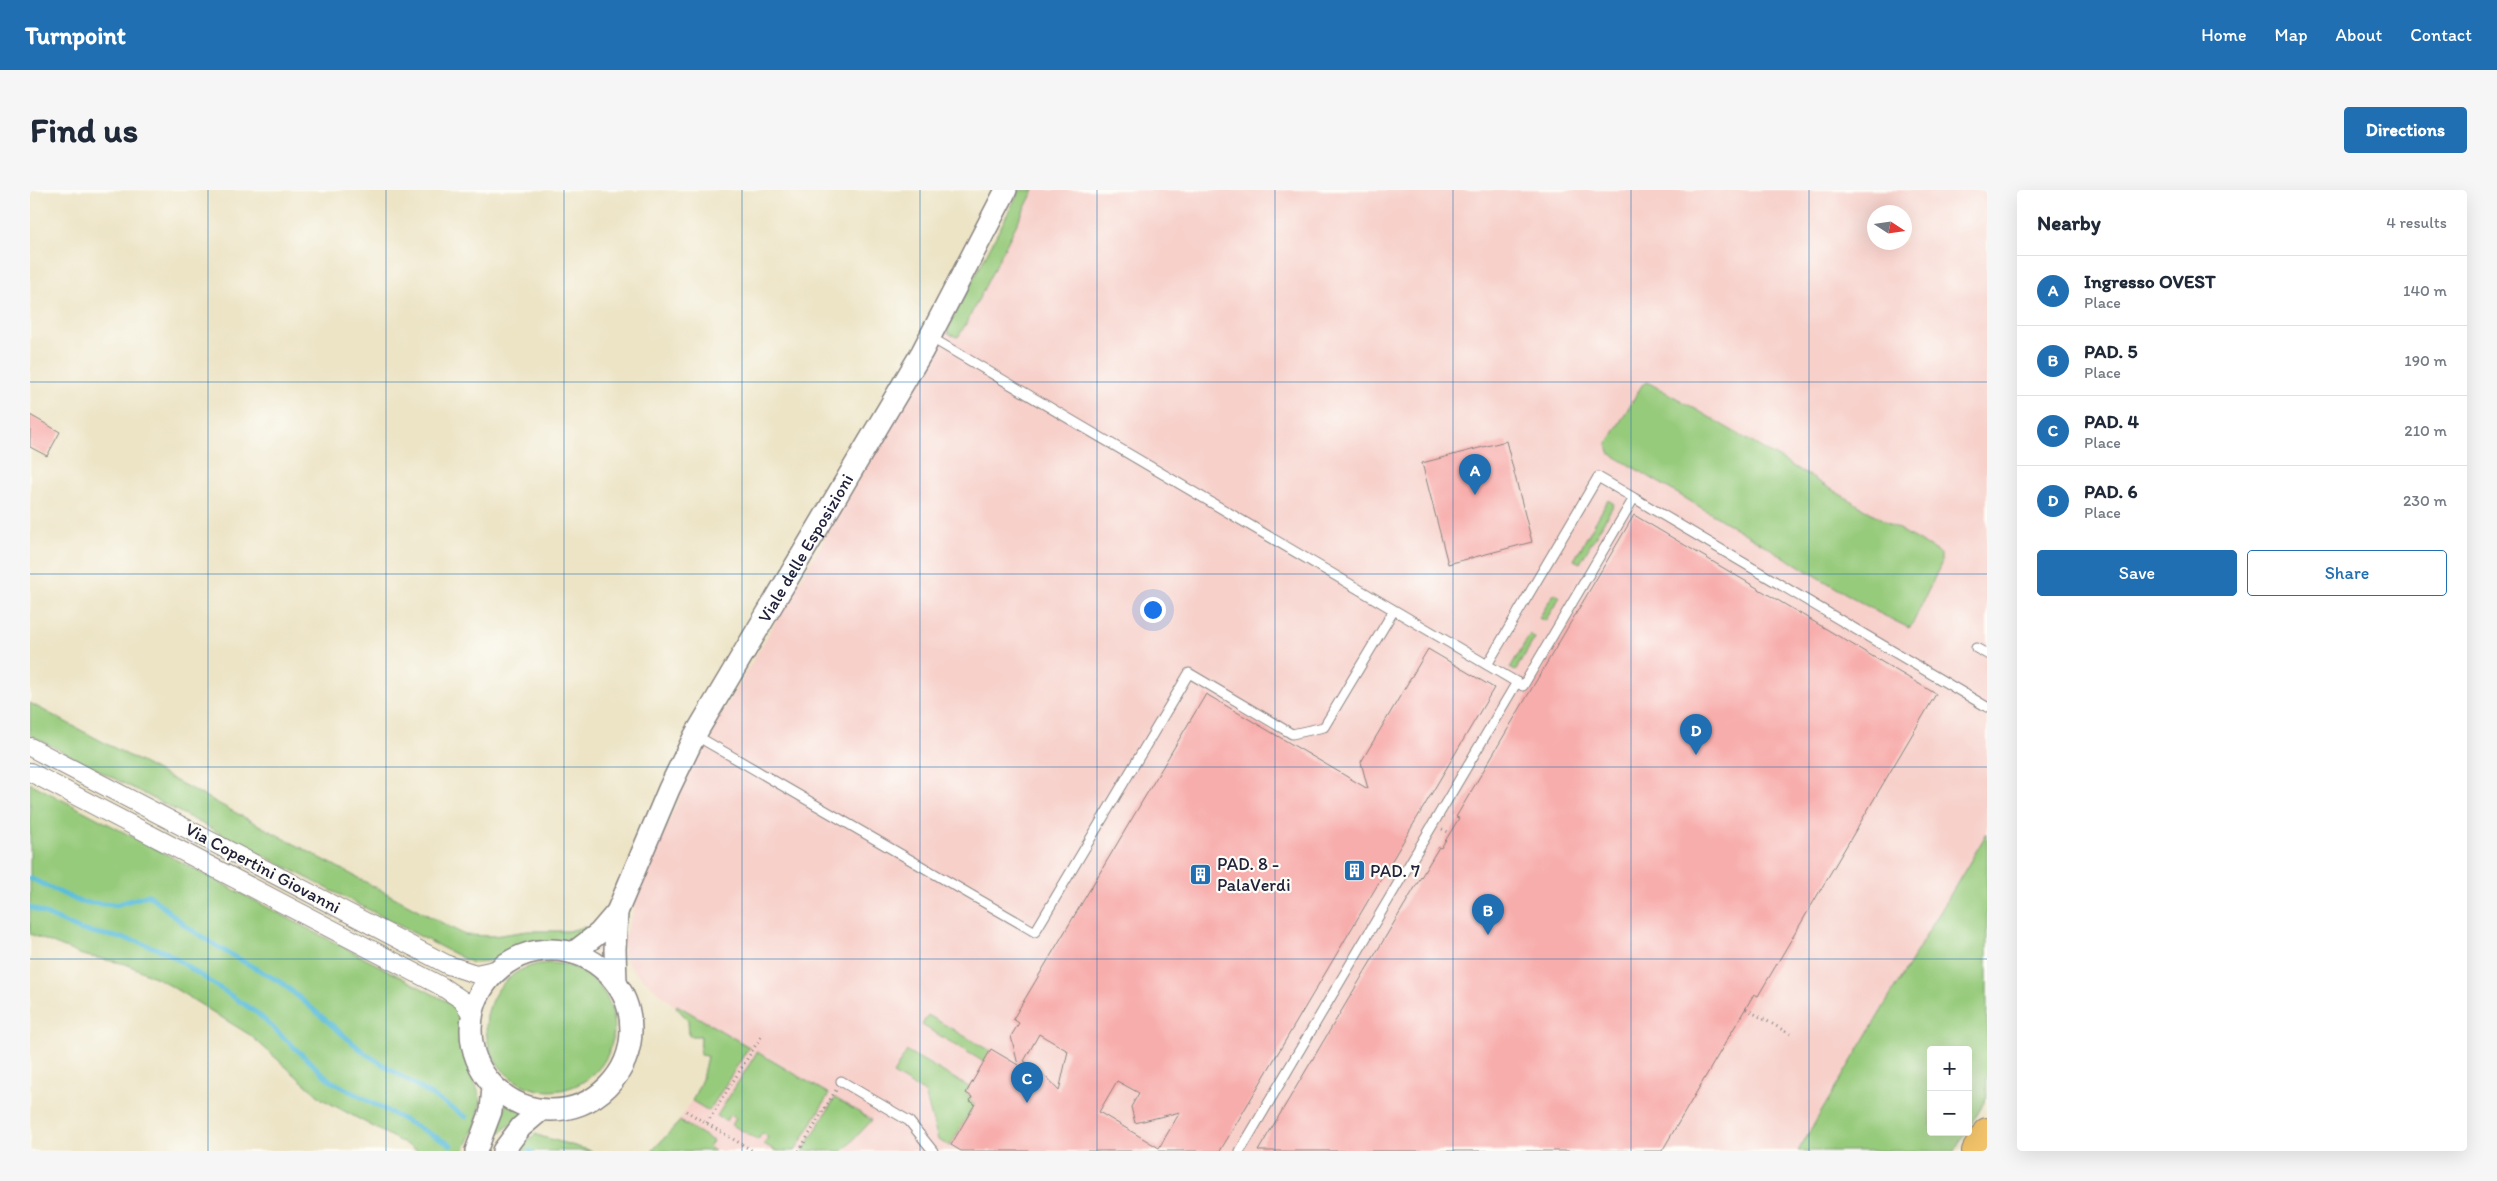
<!DOCTYPE html>
<html lang="en">
<head>
<meta charset="utf-8">
<style>
	:root { --surface:#fff; --page:#f6f6f7; --text:#1f2937; --muted:#747a83; --line:#e0e1e3; --accent:#1f6fb2 }
	body { margin:0; font-family:Itim,sans-serif; background:var(--page); color:var(--text) }
	.controls { position:absolute; right:15px; bottom:15px; display:grid; overflow:hidden; border-radius:5px; box-shadow:0 5px 20px #0002 }
	.controls button { width:45px; height:45px; display:grid; place-items:center; padding:0; border:0; border-bottom:1px solid var(--line); background:var(--surface); color:var(--text); font:25px sans-serif }
	.compass { position:absolute; left:1837px; top:15px; width:45px; height:45px; border-radius:50%; background:var(--surface); box-shadow:0 5px 20px #0002; rotate:102deg }
	.you { position:absolute; left:1122px; top:419px; width:18px; height:18px; margin:-12px; border:4px solid #fff; border-radius:50%; background:#1a73e8; box-shadow:0 0 0 8px #1a73e833 }
	.badge { display:grid; place-items:center; width:32px; height:32px; border-radius:50%; background:var(--accent); color:#fff; font-size:16px; font-weight:700 }
	.pin { position:absolute; translate:-50% -41px; filter:drop-shadow(0 1px 2px #0008) }
	.pin::after { content:''; position:absolute; top:26px; width:18px; height:15px; background:inherit; clip-path:polygon(0 0,100% 0,50% 100%) }
	.list { margin:0; padding:0; list-style:none }
	h2 { display:flex; justify-content:space-between; align-items:center; height:65px; margin:0; padding:0 20px; font-size:21px }
	h2 small { font-size:16px; font-weight:400; color:var(--muted) }
	.list li { display:grid; grid-template-columns:32px 1fr auto; gap:15px; align-items:center; box-sizing:border-box; height:70px; padding:0 20px; border-top:1px solid var(--line) }
	.list b { display:block; font-size:19px; white-space:nowrap }
	.list p { margin:0; font-size:16px; white-space:nowrap; color:var(--muted) }
	.list em { font-size:16px; font-style:normal; color:var(--muted) }
	.actions { display:flex; gap:10px; padding:15px 20px }
	.actions a { flex:1; padding:11px 0; border:1px solid var(--accent); border-radius:5px; text-align:center; font-size:18px; color:var(--accent) }
	.actions .main { background:var(--accent); color:#fff }
	.map { position:relative; flex:none; width:1957px; height:961px; overflow:hidden; border-radius:5px }
	header { display:flex; align-items:center; gap:30px; box-sizing:border-box; height:70px; padding:0 25px; background:var(--accent); color:#fff }
	header strong { font-size:24px }
	nav { display:flex; gap:28px; margin-inline-start:auto; font-size:18px }
	.intro { display:flex; align-items:center; justify-content:space-between; box-sizing:border-box; height:120px; padding:0 30px }
	h1 { margin:0; font-size:35px }
	.button { padding:12px 22px; border-radius:5px; background:var(--accent); color:#fff; font-size:18px; font-weight:700 }
	main { display:flex; gap:30px; padding:0 30px }
	aside { flex:1; background:var(--surface); border-radius:5px; box-shadow:0 5px 20px #0002 }
	.map>svg:first-child { display:block }
	.built { fill:#f7d0ca; fill-rule:evenodd }
	.green { fill:#97cb7c; stroke:#5c765c }
	.lines { fill:none; stroke-linecap:round; stroke-linejoin:round }
	.stream { stroke:#5bbdd9; stroke-width:5 }
	.building { fill:#f7adac; fill-rule:evenodd }
	.service-casing { stroke:#888380; stroke-width:11 }
	.minor-casing { stroke:#888380; stroke-width:20 }
	.tertiary-casing { stroke:#888380; stroke-width:24 }
	.motorway-casing { stroke:#888380; stroke-width:30 }
	.path { stroke:#888380; stroke-width:3; stroke-dasharray:1 4; stroke-linecap:butt }
	.service { stroke:#fff; stroke-width:9 }
	.minor { stroke:#fff; stroke-width:18 }
	.tertiary { stroke:#fff; stroke-width:21 }
	.motorway { stroke:#f2c36a; stroke-width:28 }
	.grid { fill:none; stroke:#1f6fb2; stroke-width:1; stroke-opacity:0.55 }
	.labels { text-anchor:middle; stroke-width:4.5; stroke-linejoin:round; paint-order:stroke }
	.street-label { font-size:18px; fill:#22223b; stroke:#fdfcf7 }
	.poi-label { font-size:18px; fill:#22223b; stroke:#fdfcf7; text-anchor:start }
</style>
</head>
<body>
<header>
<strong>Turnpoint</strong>
<nav><a>Home</a><a>Map</a><a>About</a><a>Contact</a></nav>
</header>
<div class="intro"><h1>Find us</h1><a class="button">Directions</a></div>
<main>
<div class="map">
<svg width="1957" height="961" viewBox="0 0 1957 961">
	<rect width="100%" height="100%" fill="#fdfcf7"/>
	<filter id="ink" filterUnits="userSpaceOnUse"><feTurbulence type="fractalNoise" baseFrequency=".02" numOctaves="2"/><feDisplacementMap in="SourceGraphic" scale="10" xChannelSelector="R" yChannelSelector="G"/><feConvolveMatrix kernelMatrix="1 2 1 2 8 2 1 2 1" color-interpolation-filters="sRGB"/></filter>
	<filter id="wash" filterUnits="userSpaceOnUse"><feTurbulence type="fractalNoise" baseFrequency=".0096" numOctaves="4" result="noise"/><feDisplacementMap in="SourceGraphic" scale="20" xChannelSelector="R" yChannelSelector="G"/><feGaussianBlur stdDeviation="1.12" result="paint"/><feColorMatrix in="noise" values="0 0 0 0 0 0 0 0 0 0 0 0 0 0 0 0 0 1.4 0 .05"/><feComposite in="paint" operator="in"/></filter>
	<g filter="url(#wash)">
		<rect width="100%" height="100%" fill="#ede4c6"/>
		<path class="built" d="M990,0h967v643l-190,318h-1145l20,-20 20,-30 10,-22 5,-23 -7,-1 1,-19h-12v-13l-5,-9 -49,-42 -9,-11 -3,-8v-14l12,-31 -2,-1 62,-147 252,-431zM1844,22h30v30h-30z"/>
		<path class="green" d="M990,0h14l-67,132 -9,15 -10,-3 1,-8z
			M1617,192l35,19 259,153v10l-29,61 -3,3 -32,-16 -268,-159 -2,-9 35,-59z
			M1578,310l6,4 -34,59 -6,-3z
			M1524,403l6,4 -15,24 -6,-3z
			M1500,444l5,4 -20,33 -5,-3z
			M0,513l435,232 29,1 34,-5h41l15,-4 11,2 -22,14h-40l-38,17 -23,3 -442,-228z
			M0,593l420,220 6,6 6,16 4,30 15,46 -5,23 -12,27h-46l-96,-52 -72,-64 -89,-55 -35,-16 -44,-9 -52,-21z
			M1957,643v264l-19,32v-79h-37v82h35l-11,19h-157z
			M456 837a64 64 0 1 1 128 0a64 64 0 1 1-128 0Z
			M647,815l72,42 -40,64 -17,-10 10,-22 5,-23 -7,-1 1,-19h-12l-1,-16 -12,-13z
			M898,825l69,40 -13,7 -62,-37z
			M877,861l62,36 -3,6 6,4 -2,4 5,3 -25,42 -12,-6 -13,-47 -32,-19z
			M727,862l72,42 -34,57h-19l-12,-7 4,-7 -6,-4 -4,7 -26,-15 4,-7 -6,-4 -4,7 -9,-5z
			M805,908l37,22 -29,31h-40z
			M477,910l22,10 -31,24z
			M650,931l33,20 -4,6 6,4h-63z
			M506,944l4,2 52,15h-73l6,-9z"/>
		<g class="lines">
			<path class="stream" d="M0,688l50,24 35,3 34,-10 38,32 36,23 59,33 84,71 100,63
				M0,717l51,23 55,11 30,11 91,61 74,68 120,64
				M500,961h1"/>
		</g>
		<g id="blocks">
			<path class="building" d="M0,225l30,17 -13,24 -17,-9z
				M1476,251l26,101 -84,22 -26,-101z
				M1604,325l302,179 -178,302 -4,-2 -92,157h-404l181,-304 2,1 18,-30 -3,-1z
				M1398,459l66,39 -274,463h-259l-10,-6 24,-41 -5,-3 2,-4 -6,-4 25,-44 27,16 -7,-29 8,-13 -6,-4 193,-325 162,95 -7,-27zM1009,844l29,17 -9,40 -18,-19 -17,-11zM1087,891l22,12 -8,14 4,16 45,-11 -21,36 -60,-36z"/>
		</g>
	</g>
	<g filter="url(#ink)">
		<use href="#blocks" fill-opacity="0" stroke="#888380" stroke-width="1"/>
		<g class="lines">
			<defs>
				<path id="service" d="M900,147l464,273
					M1604,308l353,209
					M1946,458l11,6
					M665,545l340,197 154,-259 103,61 32,-7 70,-117 129,76 111,-188 -36,-21 -111,188
					M811,891l68,40 24,30
					M1210,961l277,-469"/>
				<path id="minor" d="M0,557l418,218 28,9 23,-5
					M0,582l411,214 21,14 10,15"/>
				<g id="tertiary">
					<circle cx="521" cy="840" r="80"/>
					<path id="s1" d="M543,763l26,-20 18,-21 52,-123 26,-54 227,-383 84,-162"/>
					<path d="M586,793l-1,-34 2,-37"/>
					<path d="M446,961l15,-40 2,-25"/>
					<path d="M473,961l18,-24 20,-17"/>
				</g>
				<path id="motorway" d="M1946,961l11,-19"/>
			</defs>
			<use href="#service" class="service-casing"/>
			<use href="#minor" class="minor-casing"/>
			<use href="#tertiary" class="tertiary-casing"/>
			<use href="#motorway" class="motorway-casing"/>
			<path class="path" d="M1412,639l8,4
				M1716,819l44,25
				M656,921l67,40
				M677,933l55,-88
				M769,961l37,-61"/>
			<use href="#service" class="service"/>
			<use href="#minor" class="minor"/>
			<use href="#tertiary" class="tertiary"/>
			<use href="#motorway" class="motorway"/>
		</g>
	</g>
	<path class="grid" d="M178,0v961M356,0v961M534,0v961M712,0v961M890,0v961M1067,0v961M1245,0v961M1423,0v961M1601,0v961M1779,0v961M0,192h1957M0,384h1957M0,577h1957M0,769h1957"/>
	<defs>
		<symbol id="building-square" viewBox="-11 -11 22 22"><rect x="-9" y="-9" width="18" height="18" rx="4" fill="#1f6fb2" stroke="#fdfcf7"/><path d="M-4-6H4V6H1V3H-1V6H-4ZM-2.5-4.3h1.7v1.8h-1.7ZM.8-4.3h1.7v1.8H.8ZM-2.5-1h1.7V.8h-1.7ZM.8-1h1.7V.8H.8Z" fill="#fff"/></symbol>
	</defs>
	<g fill-rule="evenodd">
		<use href="#building-square" x="1312" y="668" width="25" height="25"/>
		<use href="#building-square" x="1158" y="672" width="25" height="25"/>
	</g>
	<g class="labels">
		<g class="street-label">
			<text dy="6" stroke="none"><textPath href="#s1" startOffset="471">Viale delle Esposizioni</textPath></text>
			<text transform="translate(233 678) rotate(28)" y="6">Via Copertini Giovanni</text>
		</g>
		<g class="poi-label">
			<text x="1187" y="680">PAD. 8 -<tspan x="1187" dy="21">PalaVerdi</tspan></text>
			<text x="1340" y="687">PAD. 7</text>
		</g>
	</g>
</svg>
<div class="controls">
<button>+</button>
<button>−</button>
</div>
<svg class="compass" viewBox="-18 -18 36 36"><path d="M0-13l5 13h-10z" fill="#e53935"/><path d="M0 13l5-13h-10z" fill="#747a83"/></svg>
<div class="you"></div>
<div class="pin badge" style="left:1445px;top:305px">A</div>
<div class="pin badge" style="left:1458px;top:745px">B</div>
<div class="pin badge" style="left:997px;top:913px">C</div>
<div class="pin badge" style="left:1666px;top:565px">D</div>
</div>
<aside>
<h2>Nearby<small>4 results</small></h2>
<ul class="list">
<li><span class="badge">A</span><div><b>Ingresso OVEST</b><p>Place</p></div><em>140 m</em></li>
<li><span class="badge">B</span><div><b>PAD. 5</b><p>Place</p></div><em>190 m</em></li>
<li><span class="badge">C</span><div><b>PAD. 4</b><p>Place</p></div><em>210 m</em></li>
<li><span class="badge">D</span><div><b>PAD. 6</b><p>Place</p></div><em>230 m</em></li>
</ul>
<div class="actions"><a class="main">Save</a><a>Share</a></div>
</aside>
</main>
</body>
</html>
